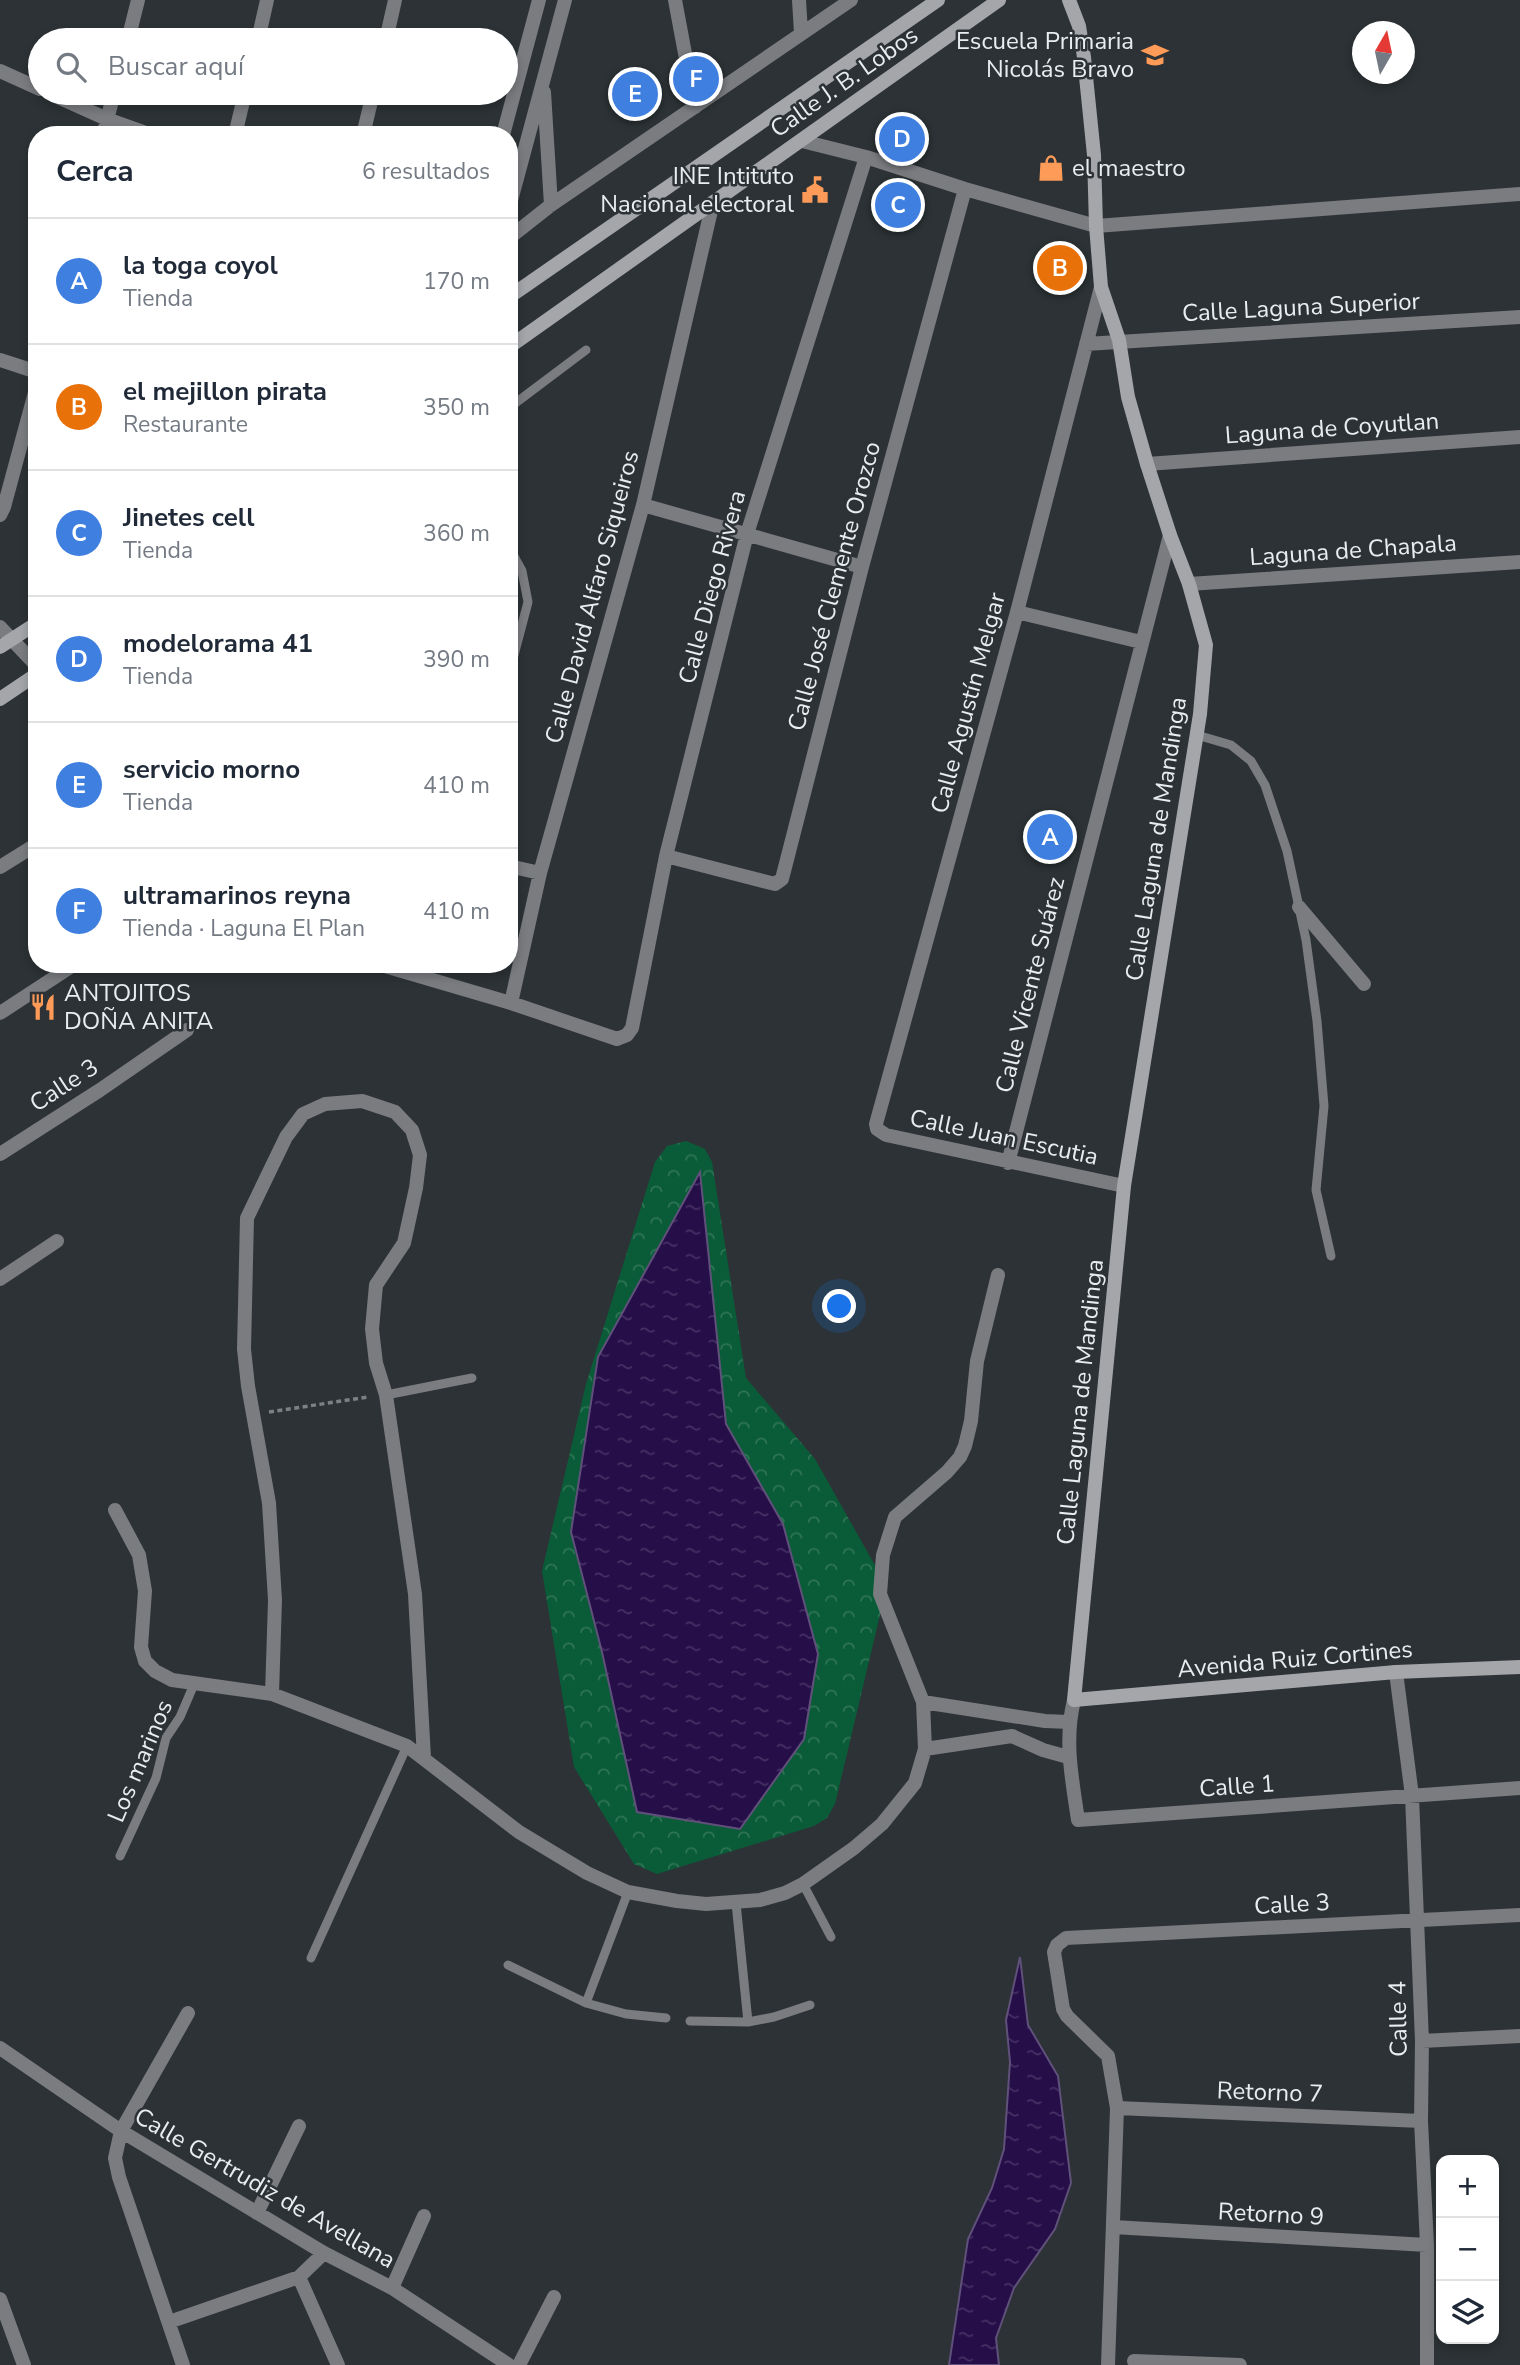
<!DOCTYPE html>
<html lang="es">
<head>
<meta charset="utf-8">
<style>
	:root { --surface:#fff; --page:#f2f2f3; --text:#1f2937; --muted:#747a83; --line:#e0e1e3; --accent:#b45309 }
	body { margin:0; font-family:"Nunito Sans",sans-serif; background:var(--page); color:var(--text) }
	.controls { position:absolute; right:21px; bottom:21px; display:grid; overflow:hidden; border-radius:14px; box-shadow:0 4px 10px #0003 }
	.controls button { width:63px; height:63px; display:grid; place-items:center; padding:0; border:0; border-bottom:2px solid var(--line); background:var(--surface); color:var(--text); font:35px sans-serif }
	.compass { position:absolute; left:1352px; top:21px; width:63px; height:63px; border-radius:50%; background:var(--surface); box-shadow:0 4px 10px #0003; rotate:9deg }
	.you { position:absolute; left:840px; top:1307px; width:24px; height:24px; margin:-18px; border:5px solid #fff; border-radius:50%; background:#1a73e8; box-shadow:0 0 0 10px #1a73e833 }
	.badge { display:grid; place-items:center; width:46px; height:46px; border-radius:50%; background:var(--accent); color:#fff; font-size:23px; font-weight:700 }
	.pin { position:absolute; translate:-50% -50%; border:4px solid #fff; box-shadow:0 2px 7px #0006 }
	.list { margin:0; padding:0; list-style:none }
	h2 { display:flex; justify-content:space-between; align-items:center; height:91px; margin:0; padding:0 28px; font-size:30px }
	h2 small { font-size:23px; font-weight:400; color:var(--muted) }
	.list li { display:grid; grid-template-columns:46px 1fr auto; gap:21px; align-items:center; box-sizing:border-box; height:126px; padding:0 28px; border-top:2px solid var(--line) }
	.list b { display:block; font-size:26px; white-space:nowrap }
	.list p { margin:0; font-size:23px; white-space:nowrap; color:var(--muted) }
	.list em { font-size:23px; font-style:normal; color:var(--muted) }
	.icon { flex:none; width:38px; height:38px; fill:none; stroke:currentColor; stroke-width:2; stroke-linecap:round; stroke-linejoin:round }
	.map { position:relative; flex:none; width:1520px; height:2365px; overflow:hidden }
	.search { position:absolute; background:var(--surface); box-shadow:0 4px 10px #0003; left:28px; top:28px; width:490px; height:77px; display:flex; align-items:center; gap:18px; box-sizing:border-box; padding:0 24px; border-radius:38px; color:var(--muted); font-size:26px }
	.panel { position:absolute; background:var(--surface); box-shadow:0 4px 10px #0003; left:28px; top:126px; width:490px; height:847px; border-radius:28px }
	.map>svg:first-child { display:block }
	.park { fill:url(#park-crowns) }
	.water { fill:url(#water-ripples); stroke:#60517b; stroke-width:2 }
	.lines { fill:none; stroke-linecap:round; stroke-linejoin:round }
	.path { stroke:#7c8184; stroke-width:3.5; stroke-dasharray:5 3.5; stroke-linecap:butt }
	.lane { stroke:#7a7c7f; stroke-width:9 }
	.street { stroke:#7a7c7f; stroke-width:14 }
	.secondary { stroke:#a4a6aa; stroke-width:14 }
	.labels { text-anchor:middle; stroke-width:5; stroke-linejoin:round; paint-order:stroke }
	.poi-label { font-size:24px; fill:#e9edef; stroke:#2c3235; text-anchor:end }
	.street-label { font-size:24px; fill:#e9edef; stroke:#2c3235 }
</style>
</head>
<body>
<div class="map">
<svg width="1520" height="2365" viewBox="0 0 1520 2365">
	<defs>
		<pattern id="park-crowns" width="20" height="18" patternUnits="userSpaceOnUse" patternTransform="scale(1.75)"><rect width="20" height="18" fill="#0a5c38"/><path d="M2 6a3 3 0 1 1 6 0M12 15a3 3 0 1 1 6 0" fill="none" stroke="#2e7455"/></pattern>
		<pattern id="water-ripples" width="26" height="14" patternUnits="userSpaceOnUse" patternTransform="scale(1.75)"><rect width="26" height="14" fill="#260e49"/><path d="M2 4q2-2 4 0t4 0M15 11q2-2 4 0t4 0" fill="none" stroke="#463164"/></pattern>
	</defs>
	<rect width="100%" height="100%" fill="#2c3235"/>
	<path class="park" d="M686,1141l19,8 7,13 34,216 69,81 66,117 4,18 -50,210 -8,14 -13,8 -157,48 -23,-10 -60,-97 -32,-196 44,-187 69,-222 12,-16z"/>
	<path class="water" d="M700,1172l26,252 57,100 35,130 -14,85 -64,90 -103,-17 -35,-160 -31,-120 27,-175z
		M1020,1957l8,68 30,51 13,107 -16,46 -41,59 -18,50 3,27h-50l19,-126 24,-51 12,-39 6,-87 -4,-42z"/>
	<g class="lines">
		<path class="path" d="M269,1412l99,-15"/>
		<path class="lane" d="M509,408l77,-58
			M509,547l13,24 6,31 -19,72
			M1197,735l34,10 20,16 14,24 22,66 19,89 11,81 7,85 -8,84 15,66
			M386,1395l86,-17
			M120,1856l36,-78 10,-40 14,-21 15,-35
			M803,1884l28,53
			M736,1903l12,119
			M311,1958l96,-212
			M508,1965l78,38 40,11 40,4
			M586,2003l42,-111
			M690,2021l58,1 26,-5 36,-12"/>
		<path class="street" d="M675,0l20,107
			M799,0l2,33
			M128,40l10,-40
			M258,40l9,-40
			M386,40l9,-40
			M0,71l40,18
			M544,92l7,113
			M49,93l58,26 45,16
			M103,135l11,-42
			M235,135l10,-42
			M363,135l10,-42
			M503,135l36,-135
			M802,141l64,16 99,32 131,37 424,-32
			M509,208l56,-208
			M509,238l42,-33 300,-205
			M1101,287l-84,325 -141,512 1,5 9,6 238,51
			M1086,344l434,-27
			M0,360l37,12
			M1147,464l373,-27
			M643,505l219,62
			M0,515l4,-8 33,-122
			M1189,584l331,-22
			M1017,612l124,30
			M0,627l37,39
			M666,856l109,28 7,-5 80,-312 103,-378
			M509,866l31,7
			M0,867l37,-23
			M1299,907l65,77
			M378,964l133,39 106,36 10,-4 5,-7 34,-172 81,-322 119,-377
			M511,1003l29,-130 103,-368 70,-303
			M0,1013l75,-49
			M0,1154l100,-64 87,-60
			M1008,1163l162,-628
			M0,1279l57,-38
			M115,1510l24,45 6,36 -4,56 4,14 10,10 17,9 100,14 135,52 112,86 68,41 41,19 49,9 29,3 54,-4 25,-7 18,-9 51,-36 28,-24 33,-41 10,-34 -2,-47 -43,-108 3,-39 12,-38 52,-45 13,-15 5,-11 6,-25 6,-60 21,-86
			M1396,1672l16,124 10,245 -1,80 6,124v120
			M272,1694l3,-94 -6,-97 -21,-117 -4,-37 3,-131 39,-81 17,-23 22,-10 37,-3 33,11 17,18 8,25 -4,33 -12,55 -28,42 -4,44 4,34 10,32 29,199 9,164
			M1074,1700c-10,41 -2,79 4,120l442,-32
			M923,1702l122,19 24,1
			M925,1749l87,-13 31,14 25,7
			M1422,2041l98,-5
			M0,2048l121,83 203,122 68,35 117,77
			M1117,2108l304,13
			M257,2213l42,-87
			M1113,2227l314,18
			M324,2253l-25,24 39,88
			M392,2288l32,-72
			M0,2299l24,66
			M169,2322l130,-45
			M1134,2361l106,4
			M183,2365l-64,-188 -4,-19 6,-27 67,-118
			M519,2365l35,-68
			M1108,2365l9,-257 -9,-52 -41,-40 -4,-7 -9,-57 3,-7 9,-7 454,-23"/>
		<path class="secondary" d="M1069,0l10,26 5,31 10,98 2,71 5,61 18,53 9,57 19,67 23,71 19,49 17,61 -6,69 -76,472 -50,514 322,-28 124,-5
			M509,297l429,-297
			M509,347l490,-347
			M0,647l37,-24
			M0,699l37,-25"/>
	</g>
	<defs>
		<symbol id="school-bare" viewBox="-9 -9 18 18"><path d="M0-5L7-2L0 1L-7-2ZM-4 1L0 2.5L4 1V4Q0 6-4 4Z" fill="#fe9b58" stroke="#2c3235" stroke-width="2.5" paint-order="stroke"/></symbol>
		<symbol id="shop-bare" viewBox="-9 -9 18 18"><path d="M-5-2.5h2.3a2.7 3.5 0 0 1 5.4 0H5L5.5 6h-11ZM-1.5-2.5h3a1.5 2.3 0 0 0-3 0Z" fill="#fe9b58" stroke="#2c3235" stroke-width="2.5" paint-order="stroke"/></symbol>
		<symbol id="civic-bare" viewBox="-9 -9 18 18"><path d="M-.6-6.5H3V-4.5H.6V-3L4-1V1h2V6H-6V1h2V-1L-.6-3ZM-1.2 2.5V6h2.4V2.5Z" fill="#fe9b58" stroke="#2c3235" stroke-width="2.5" paint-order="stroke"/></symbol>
		<symbol id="restaurant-bare" viewBox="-9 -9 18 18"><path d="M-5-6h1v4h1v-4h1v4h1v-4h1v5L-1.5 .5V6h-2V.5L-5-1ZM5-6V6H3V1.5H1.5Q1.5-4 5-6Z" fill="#fe9b58" stroke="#2c3235" stroke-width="2.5" paint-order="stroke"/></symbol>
	</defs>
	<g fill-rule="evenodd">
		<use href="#school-bare" x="1136" y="36" width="38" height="38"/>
		<use href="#shop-bare" x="1032" y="149" width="38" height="38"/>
		<use href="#civic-bare" x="796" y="171" width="38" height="38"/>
		<use href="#restaurant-bare" x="24" y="988" width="38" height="38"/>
	</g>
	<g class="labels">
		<g class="poi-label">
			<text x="1134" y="49">Escuela Primaria<tspan x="1134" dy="28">Nicolás Bravo</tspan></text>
			<text x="1072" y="176" text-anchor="start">el maestro</text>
			<text x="794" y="184">INE Intituto<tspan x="794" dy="28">Nacional electoral</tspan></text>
			<text x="64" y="1001" text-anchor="start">ANTOJITOS<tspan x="64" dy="28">DOÑA ANITA</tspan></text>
		</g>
		<g class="street-label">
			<text transform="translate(844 82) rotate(-35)" y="8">Calle J. B. Lobos</text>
			<text transform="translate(1301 307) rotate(-3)" y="8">Calle Laguna Superior</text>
			<text transform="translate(1332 428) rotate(-4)" y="8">Laguna de Coyutlan</text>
			<text transform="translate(1353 550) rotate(-4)" y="8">Laguna de Chapala</text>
			<text transform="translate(834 586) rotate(-75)" y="8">Calle José Clemente Orozco</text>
			<text transform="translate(712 587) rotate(-75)" y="8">Calle Diego Rivera</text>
			<text transform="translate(592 597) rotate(-75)" y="8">Calle David Alfaro Siqueiros</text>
			<text transform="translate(968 703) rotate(-75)" y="8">Calle Agustín Melgar</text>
			<text transform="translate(1156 839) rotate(-81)" y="8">Calle Laguna de Mandinga</text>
			<text transform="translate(1030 985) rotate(-76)" y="8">Calle Vicente Suárez</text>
			<text transform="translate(64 1085) rotate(-33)" y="8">Calle 3</text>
			<text transform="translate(1004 1137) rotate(12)" y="8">Calle Juan Escutia</text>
			<text transform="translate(1080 1402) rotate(-84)" y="8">Calle Laguna de Mandinga</text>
			<text transform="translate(1295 1659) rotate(-5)" y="8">Avenida Ruiz Cortines</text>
			<text transform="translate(140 1761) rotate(-67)" y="8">Los marinos</text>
			<text transform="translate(1237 1786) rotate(-4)" y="8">Calle 1</text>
			<text transform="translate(1292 1904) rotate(-3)" y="8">Calle 3</text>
			<text transform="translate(1398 2019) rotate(-91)" y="8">Calle 4</text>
			<text transform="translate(1270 2092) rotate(2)" y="8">Retorno 7</text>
			<text transform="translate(265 2188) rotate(30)" y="8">Calle Gertrudiz de Avellana</text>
			<text transform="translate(1271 2214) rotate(3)" y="8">Retorno 9</text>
		</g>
	</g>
</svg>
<div class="controls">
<button>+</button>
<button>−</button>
<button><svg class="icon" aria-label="layers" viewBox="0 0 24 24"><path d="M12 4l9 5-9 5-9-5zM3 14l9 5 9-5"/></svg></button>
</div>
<svg class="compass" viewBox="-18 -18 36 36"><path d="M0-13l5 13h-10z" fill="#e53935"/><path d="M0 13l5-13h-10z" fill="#747a83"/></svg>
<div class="you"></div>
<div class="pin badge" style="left:1050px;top:837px;background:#3f7fe0">A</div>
<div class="pin badge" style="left:1060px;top:268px;background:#e8710a">B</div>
<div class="pin badge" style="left:898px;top:205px;background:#3f7fe0">C</div>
<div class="pin badge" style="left:902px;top:139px;background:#3f7fe0">D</div>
<div class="pin badge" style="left:635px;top:94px;background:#3f7fe0">E</div>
<div class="pin badge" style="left:696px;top:79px;background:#3f7fe0">F</div>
<div class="search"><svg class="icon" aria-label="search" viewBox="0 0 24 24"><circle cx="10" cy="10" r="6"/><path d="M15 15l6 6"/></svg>Buscar aquí</div>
<section class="panel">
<h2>Cerca<small>6 resultados</small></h2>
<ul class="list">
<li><span class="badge" style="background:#3f7fe0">A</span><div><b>la toga coyol</b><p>Tienda</p></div><em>170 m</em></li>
<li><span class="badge" style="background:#e8710a">B</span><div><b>el mejillon pirata</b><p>Restaurante</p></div><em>350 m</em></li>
<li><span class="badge" style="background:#3f7fe0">C</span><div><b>Jinetes cell</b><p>Tienda</p></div><em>360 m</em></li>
<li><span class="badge" style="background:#3f7fe0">D</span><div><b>modelorama 41</b><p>Tienda</p></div><em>390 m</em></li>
<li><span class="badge" style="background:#3f7fe0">E</span><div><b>servicio morno</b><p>Tienda</p></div><em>410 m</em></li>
<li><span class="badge" style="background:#3f7fe0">F</span><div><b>ultramarinos reyna</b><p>Tienda · Laguna El Plan</p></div><em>410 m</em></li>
</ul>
</section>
</div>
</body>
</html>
